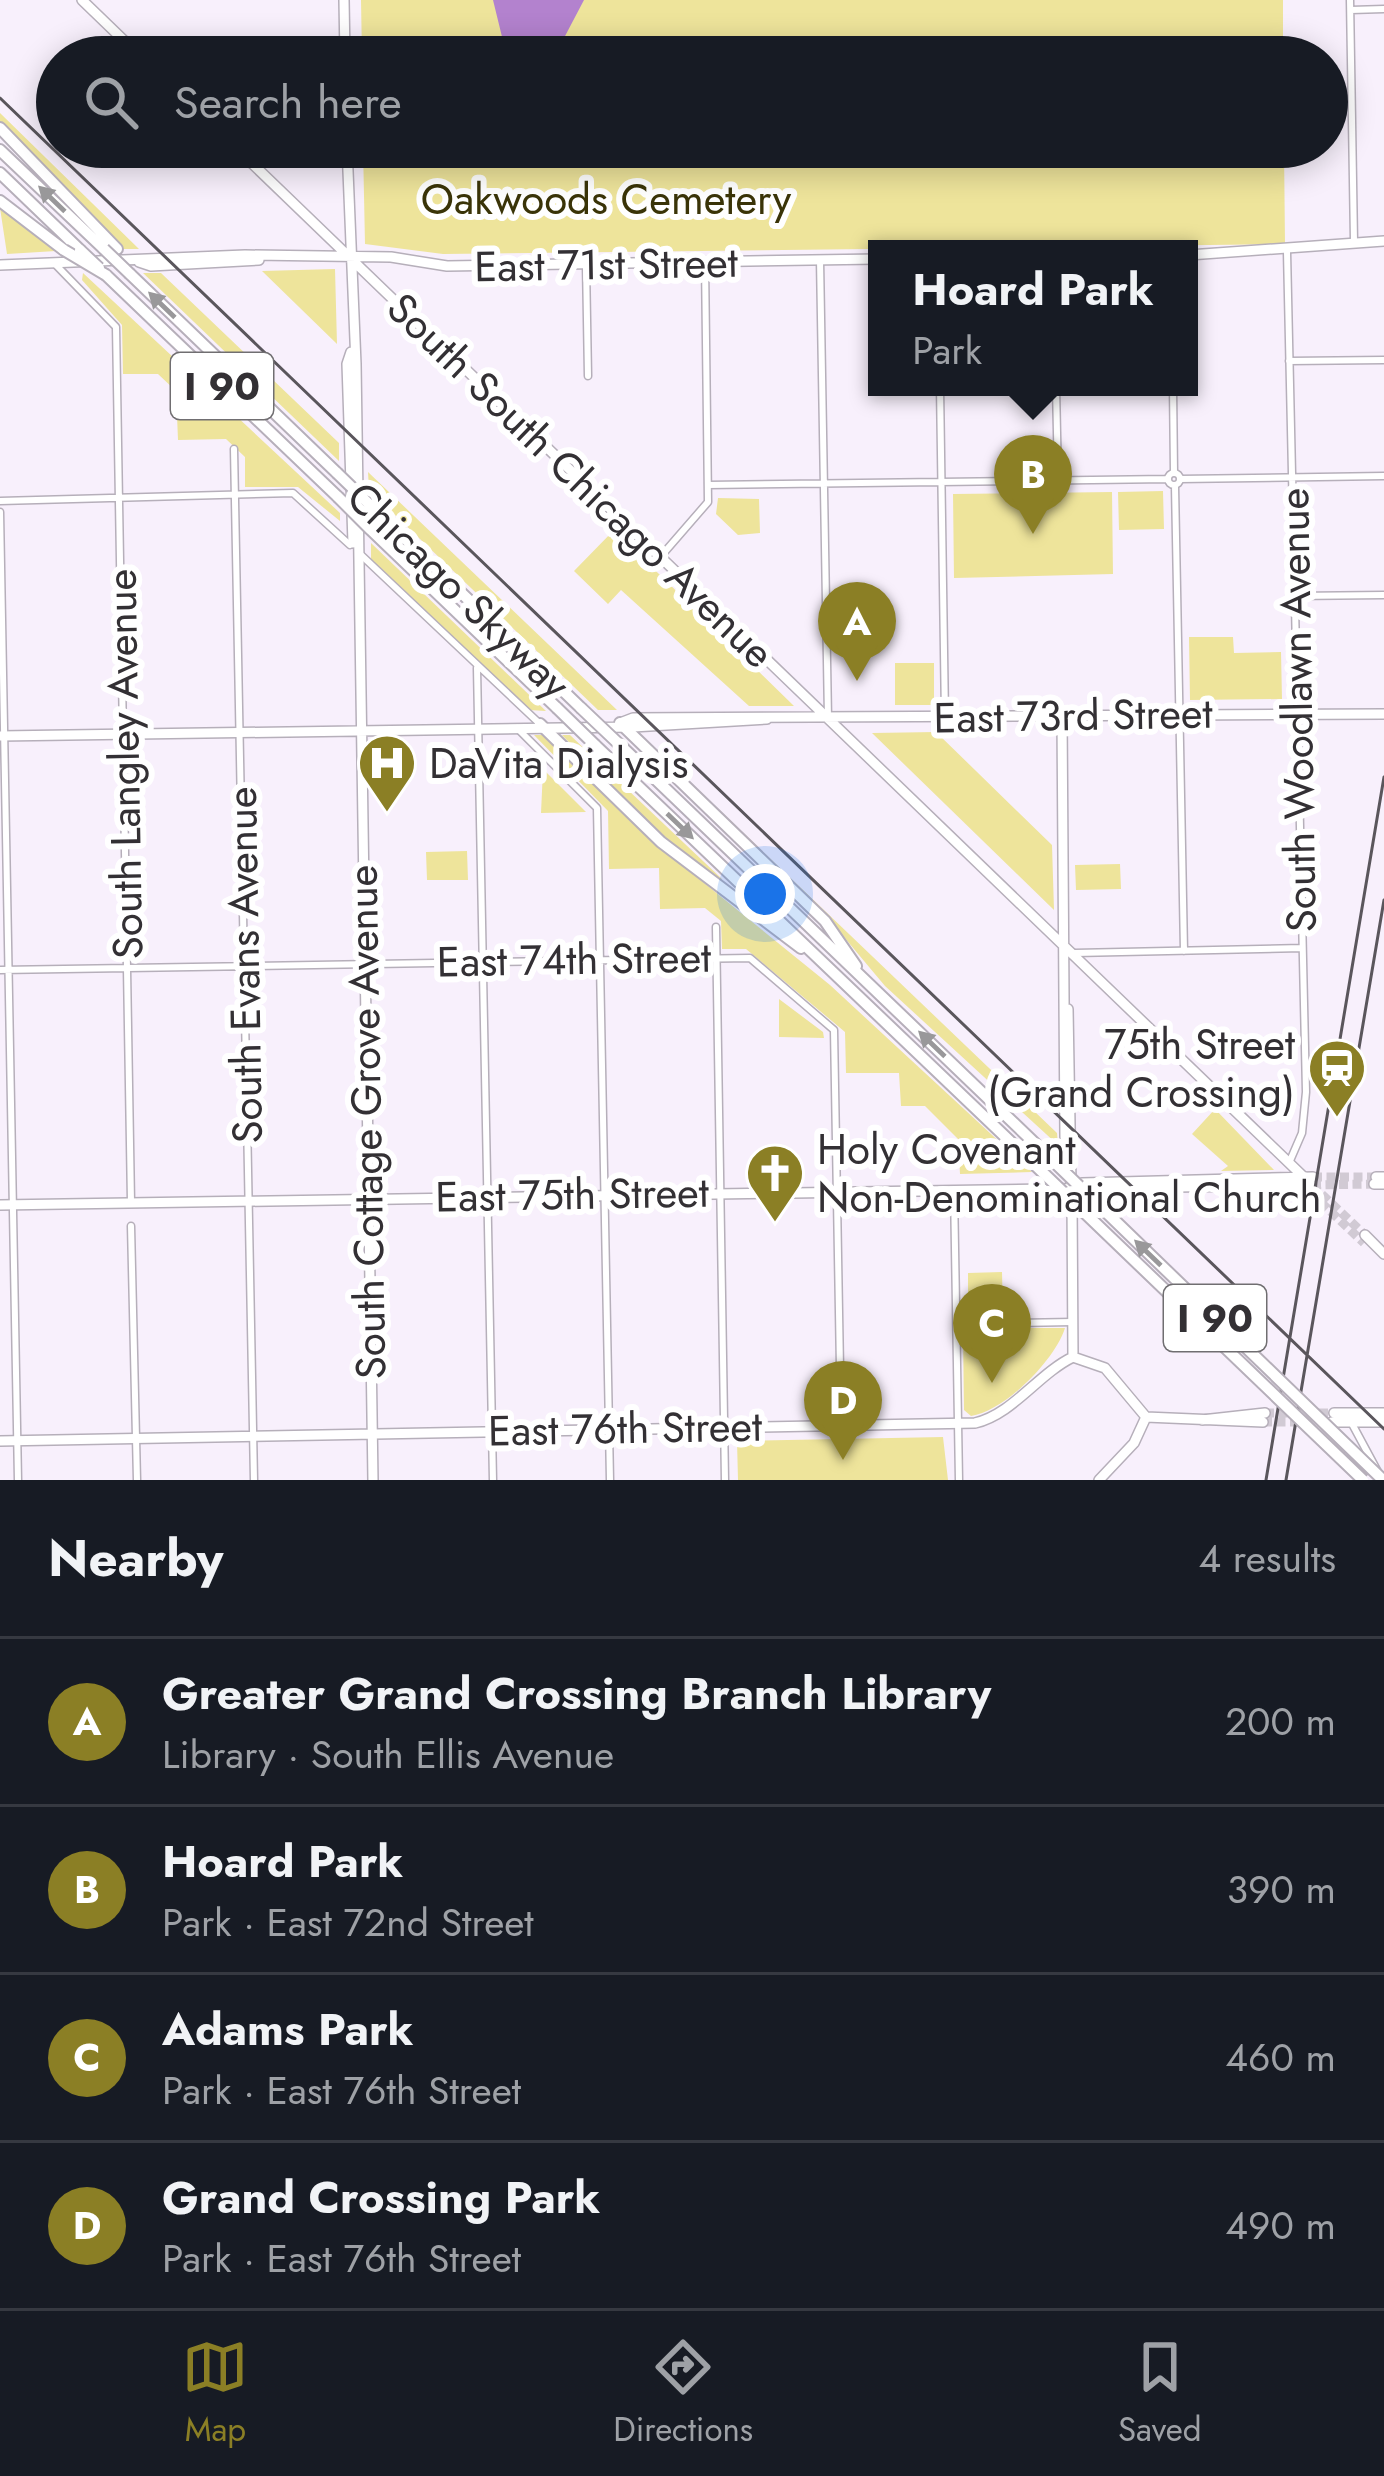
<!DOCTYPE html>
<html lang="en">
<head>
<meta charset="utf-8">
<style>
	:root { --surface:#171b24; --page:#20242c; --text:#f1f3f6; --muted:#9ea1a6; --line:#363941; --accent:#8b7f25 }
	body { margin:0; font-family:Jost,sans-serif; background:var(--page); color:var(--text) }
	.you { position:absolute; left:765px; top:894px; width:42px; height:42px; margin:-30px; border:9px solid #fff; border-radius:50%; background:#1a73e8; box-shadow:0 0 0 18px #1a73e833 }
	.badge { display:grid; place-items:center; width:78px; height:78px; border-radius:50%; background:var(--accent); color:#fff; font-size:39px; font-weight:700 }
	.pin { position:absolute; translate:-50% -99px; filter:drop-shadow(0 3px 6px #0008) }
	.pin::after { content:''; position:absolute; top:63px; width:42px; height:36px; background:inherit; clip-path:polygon(0 0,100% 0,50% 100%) }
	.popup { position:absolute; left:868px; top:240px; width:330px; height:156px; box-sizing:border-box; display:grid; place-content:center; border-radius:0px; background:var(--surface); filter:drop-shadow(0 3px 9px #0005); font-size:39px; white-space:nowrap; color:var(--muted) }
	.popup b { font-size:45px; color:var(--text) }
	.popup::after { content:''; position:absolute; left:50%; top:100%; margin-left:-24px; border:24px solid transparent; border-top-color:var(--surface) }
	.list { margin:0; padding:0; list-style:none }
	h2 { display:flex; justify-content:space-between; align-items:center; height:156px; margin:0; padding:0 48px; font-size:51px }
	h2 small { font-size:39px; font-weight:400; color:var(--muted) }
	.list li { display:grid; grid-template-columns:78px 1fr auto; gap:36px; align-items:center; box-sizing:border-box; height:168px; padding:0 48px; border-top:3px solid var(--line) }
	.list b { display:block; font-size:45px; white-space:nowrap }
	.list p { margin:0; font-size:39px; white-space:nowrap; color:var(--muted) }
	.list em { font-size:39px; font-style:normal; color:var(--muted) }
	.icon { flex:none; width:66px; height:66px; fill:none; stroke:currentColor; stroke-width:2; stroke-linecap:round; stroke-linejoin:round }
	.map { position:relative; flex:none; width:1384px; height:1480px; overflow:hidden }
	.search { position:absolute; background:var(--surface); box-shadow:0 6px 30px #0003; left:36px; right:36px; top:36px; height:132px; display:flex; align-items:center; gap:30px; box-sizing:border-box; padding:0 42px; border-radius:66px; color:var(--muted); font-size:45px }
	.sheet { height:828px; background:var(--surface) }
	nav { display:flex; justify-content:space-around; align-items:center; box-sizing:border-box; height:168px; border-top:3px solid var(--line); background:var(--surface); font-size:33px; color:var(--muted) }
	nav a { display:grid; justify-items:center; gap:6px }
	nav .on { color:var(--accent) }
	.map>svg:first-child { display:block }
	.green { fill:#eee49b }
	.water { fill:#b382ce }
	.lines { fill:none; stroke-linecap:round; stroke-linejoin:round }
	.secondary-tunnel { stroke:#d1cad4; stroke-width:9; stroke-dasharray:9 4.5; stroke-linecap:butt }
	.street-casing { stroke:#b6afba; stroke-width:9 }
	.secondary-casing { stroke:#b6afba; stroke-width:12 }
	.highway-casing { stroke:#b6afba; stroke-width:14 }
	.street { stroke:#fff; stroke-width:6 }
	.secondary { stroke:#fff; stroke-width:9 }
	.highway { stroke:#fff; stroke-width:10 }
	.rail { stroke:#5a565c; stroke-width:3 }
	.highway-bridge-casing { stroke:#b6afba; stroke-width:14; stroke-linecap:butt }
	.highway-bridge { stroke:#fff; stroke-width:10 }
	.oneway { fill:#99989a }
	.labels { text-anchor:middle; stroke-width:12; stroke-linejoin:round; paint-order:stroke }
	.shield { fill:#fff; stroke:#706e71; stroke-width:3 }
	.shield-label { font-size:39px; font-weight:bold; fill:#333034 }
	.park-label { font-size:42px; fill:#3a3408; stroke:#fff }
	.street-label { font-size:42px; fill:#333034; stroke:#fff }
	.poi-label { font-size:42px; fill:#333034; stroke:#fff; text-anchor:start }
</style>
</head>
<body>
<div class="map">
<svg width="1384" height="1480" viewBox="0 0 1384 1480">
	<rect width="100%" height="100%" fill="#f8f0fc"/>
	<path class="green" d="M361,0h922v57h-921z
		M0,113l139,136h-16l-123,-127z
		M363,147h921l1,97 -842,10 -78,-10z
		M0,208l56,43 -49,3z
		M335,269l2,75 -75,-73z
		M83,273l257,240v8l-42,-34h-53v-30l-19,-18 -48,1 -2,-49 -18,-17h-35l-1,-49 -40,-45z
		M143,273h18l178,170v18z
		M368,472l249,238h-19l-229,-220z
		M1163,491l1,38 -45,1 -1,-38z
		M1112,492l1,82 -159,4 -1,-84z
		M718,498l41,1 1,34 -22,2 -22,-21z
		M614,530l180,176h-45l-128,-116 -13,14 -34,-33z
		M371,543l175,168 -17,-1 -158,-151z
		M1189,637h44l1,16 47,-1 1,47 -92,1z
		M895,663h39v42h-39z
		M936,732l116,113 2,65 -182,-177z
		M534,735h10l112,109 174,141 202,187 -72,2 -2,-35 -33,-33h-24l-2,-33h-53l-1,-41 -99,-83h-24l-1,-28 -16,-13 -45,1 -1,-41 -50,1 -1,-58z
		M562,735h8l152,144 -4,4 -44,-33z
		M643,737l414,396 1,12 -173,-159 -57,-68z
		M543,769l43,43 -45,1z
		M467,851l1,29h-41l-1,-28z
		M1120,864l1,25 -45,1 -1,-25z
		M779,999l44,33 1,6 -45,-1z
		M1215,1109l59,61 -53,1 7,-5 -36,-32z
		M1002,1272l1,45h-35v-44z
		M967,1328h98c-10,32 -60,83 -94,88l-7,-6 -1,-78z
		M943,1437l5,43h-210l-1,-39z"/>
	<path class="water" d="M493,0h91l-30,57h-71l21,-12z"/>
	<g class="lines">
		<path class="secondary-tunnel" d="M1313,1177h63
			M1312,1185l53,50
			M1312,1185l62,-1
			M1311,1193l53,50
			M1265,1413h69
			M1263,1422h61"/>
		<defs>
			<path id="street" d="M1350,0l4,241
				M1351,10l33,-1
				M1287,252l19,840 -4,41 -13,30
				M820,260l8,458
				M586,264l2,112
				M56,265l60,62 15,875
				M1289,361l95,-1
				M940,387l5,330
				M1056,387l2,92
				M1173,387l1,86
				M234,449l20,1031
				M1168 479a6 6 0 1 1 12 0a6 6 0 1 1-12 0Z
				M1180,479l204,-3
				M708,485l460,-6
				M1175,486l9,465
				M0,501l293,-8 57,52
				M0,512l18,968
				M360,554l180,170
				M662,555l46,-53 -3,-240
				M1294,596l90,-1
				M477,668l16,812
				M517,728l80,80 13,672
				M716,927l9,553
				M1075,953l227,-5
				M0,970l750,-12 84,72 7,395
				M954,1190l5,290
				M131,1226l6,254
				M957,1324l116,-2
				M1350,1420l28,52"/>
			<path id="secondary" d="M82,0l59,57
				M344,0l1,57
				M235,147l1077,1038
				M347,147l9,217 17,1116
				M1189,255l195,-14
				M139,262l12,4 108,-6
				M0,265l245,-10 146,2 56,9 430,-7
				M351,352l-4,12 6,179
				M1062,716l3,421 5,13
				M620,723l13,-5 751,-4
				M0,736l633,-9 134,-8
				M1068,1009l3,174
				M1376,1177h8
				M1082,1183l231,-6
				M1374,1184h10
				M1072,1200l1,157
				M0,1205l1312,-20
				M1365,1235l19,19
				M1334,1413h50
				M1146,1417l117,5
				M1202,1420l63,-7
				M1332,1422h52
				M0,1441l975,-18c38,-9 63,-49 98,-66l32,11 41,49
				M1099,1480l35,-37 12,-26"/>
			<path id="highway" d="M0,128l117,121
				M0,150l104,99
				M0,173l80,77
				M0,201l64,49
				M130,274l207,199
				M106,275l232,222
				M370,505l211,203
				M370,529l187,179
				M620,723l205,198 31,45
				M540,724l121,118 140,106
				M595,745l441,421
				M620,745l427,410"/>
		</defs>
		<use href="#street" class="street-casing"/>
		<use href="#secondary" class="secondary-casing"/>
		<use href="#highway" class="highway-casing"/>
		<use href="#street" class="street"/>
		<use href="#secondary" class="secondary"/>
		<use href="#highway" class="highway"/>
		<path class="rail" d="M0,98l1384,1331
			M1266,1480l118,-703
			M1286,1480l98,-580"/>
		<defs>
			<path id="highway-bridge" d="M104,249l26,25
				M64,250l42,25
				M80,250l19,18
				M337,473l33,32
				M338,497l32,32
				M557,708l38,37
				M581,708l39,37
				M1047,1155l336,325
				M1036,1166l327,314"/>
		</defs>
		<use href="#highway-bridge" class="highway-bridge-casing"/>
		<use href="#highway-bridge" class="highway-bridge"/>
	</g>
	<defs><path id="oneway-solid" d="M-6-.8H1V-3.2L6.5 0L1 3.2V.8H-6Z" transform="scale(3)"/></defs>
	<g class="oneway">
		<use href="#oneway-solid" transform="translate(52 199) rotate(-136)"/>
		<use href="#oneway-solid" transform="translate(162 305) rotate(-136)"/>
		<use href="#oneway-solid" transform="translate(680 826) rotate(44)"/>
		<use href="#oneway-solid" transform="translate(932 1044) rotate(-136)"/>
		<use href="#oneway-solid" transform="translate(1148 1253) rotate(-136)"/>
	</g>
	<defs>
		<symbol id="hospital-pin" viewBox="-11 -11 22 30"><path d="M0 17L-7.5 6A9.5 9.5 0 1 1 7.5 6Z" fill="#8b7f25" stroke="#fff"/><path d="M-5-5h3v3.5h4V-5h3V5h-3V1.5h-4V5h-3Z" fill="#fff"/></symbol>
		<symbol id="station-pin" viewBox="-11 -11 22 30"><path d="M0 17L-7.5 6A9.5 9.5 0 1 1 7.5 6Z" fill="#8b7f25" stroke="#fff"/><path d="M-3-6H3Q5-6 5-4V2Q5 4 3 4L4.5 6H3L1.5 4h-3L-3 6H-4.5L-3 4Q-5 4-5 2V-4Q-5-6-3-6ZM-3.5-4v3h7v-3ZM-3.5 1v1.5H-2V1ZM2 1v1.5H3.5V1Z" fill="#fff"/></symbol>
		<symbol id="church-pin" viewBox="-11 -11 22 30"><path d="M0 17L-7.5 6A9.5 9.5 0 1 1 7.5 6Z" fill="#8b7f25" stroke="#fff"/><path d="M-1.2-6h2.4v3.5h3.3v2.4h-3.3V6h-2.4V-.1h-3.3v-2.4h3.3Z" fill="#fff"/></symbol>
	</defs>
	<g fill-rule="evenodd">
		<use href="#hospital-pin" x="354" y="730" width="66" height="90"/>
		<use href="#station-pin" x="1304" y="1035" width="66" height="90"/>
		<use href="#church-pin" x="742" y="1140" width="66" height="90"/>
	</g>
	<g class="labels">
		<g class="shield">
			<rect x="171" y="353" width="102" height="66" rx="9"/>
			<rect x="1164" y="1285" width="102" height="66" rx="9"/>
		</g>
		<g class="shield-label">
			<text x="222" y="400">I 90</text>
			<text x="1215" y="1332">I 90</text>
		</g>
		<g class="park-label">
			<text x="606" y="214">Oakwoods Cemetery</text>
		</g>
		<g class="street-label">
			<text transform="translate(606 264) rotate(-1)" y="15">East 71st Street</text>
			<text transform="translate(581 480) rotate(44)" y="15">South South Chicago Avenue</text>
			<text transform="translate(459 590) rotate(44)" y="15">Chicago Skyway</text>
			<text transform="translate(1297 710) rotate(-91)" y="15">South Woodlawn Avenue</text>
			<text transform="translate(1073 715) rotate(-1)" y="15">East 73rd Street</text>
			<text transform="translate(124 764) rotate(-91)" y="15">South Langley Avenue</text>
			<text transform="translate(574 959) rotate(-1)" y="15">East 74th Street</text>
			<text transform="translate(244 965) rotate(-91)" y="15">South Evans Avenue</text>
			<text transform="translate(366 1122) rotate(-91)" y="15">South Cottage Grove Avenue</text>
			<text transform="translate(572 1194) rotate(-1)" y="15">East 75th Street</text>
			<text transform="translate(625 1428) rotate(-1)" y="15">East 76th Street</text>
		</g>
		<g class="poi-label">
			<text x="429" y="778">DaVita Dialysis</text>
			<text x="1295" y="1059" text-anchor="end">75th Street<tspan x="1295" dy="48">(Grand Crossing)</tspan></text>
			<text x="817" y="1164">Holy Covenant<tspan x="817" dy="48">Non-Denominational Church</tspan></text>
		</g>
	</g>
</svg>
<div class="you"></div>
<div class="pin badge" style="left:857px;top:681px">A</div>
<div class="pin badge" style="left:1033px;top:534px">B</div>
<div class="popup"><b>Hoard Park</b>Park</div>
<div class="pin badge" style="left:992px;top:1383px">C</div>
<div class="pin badge" style="left:843px;top:1460px">D</div>
<div class="search"><svg class="icon" aria-label="search" viewBox="0 0 24 24"><circle cx="10" cy="10" r="6"/><path d="M15 15l6 6"/></svg>Search here</div>
</div>
<section class="sheet">
<h2>Nearby<small>4 results</small></h2>
<ul class="list">
<li><span class="badge">A</span><div><b>Greater Grand Crossing Branch Library</b><p>Library · South Ellis Avenue</p></div><em>200 m</em></li>
<li><span class="badge">B</span><div><b>Hoard Park</b><p>Park · East 72nd Street</p></div><em>390 m</em></li>
<li><span class="badge">C</span><div><b>Adams Park</b><p>Park · East 76th Street</p></div><em>460 m</em></li>
<li><span class="badge">D</span><div><b>Grand Crossing Park</b><p>Park · East 76th Street</p></div><em>490 m</em></li>
</ul>
</section>
<nav>
<a class="on"><svg class="icon" aria-label="map" viewBox="0 0 24 24"><path d="M3 6l6-2 6 2 6-2v14l-6 2-6-2-6 2zM9 4v14M15 6v14"/></svg>Map</a>
<a><svg class="icon" aria-label="directions" viewBox="0 0 24 24"><path d="M12 3l9 9-9 9-9-9zM9 14v-3h6M13 9l2 2-2 2"/></svg>Directions</a>
<a><svg class="icon" aria-label="saved" viewBox="0 0 24 24"><path d="M7 4h10v16l-5-4-5 4z"/></svg>Saved</a>
</nav>
</body>
</html>
